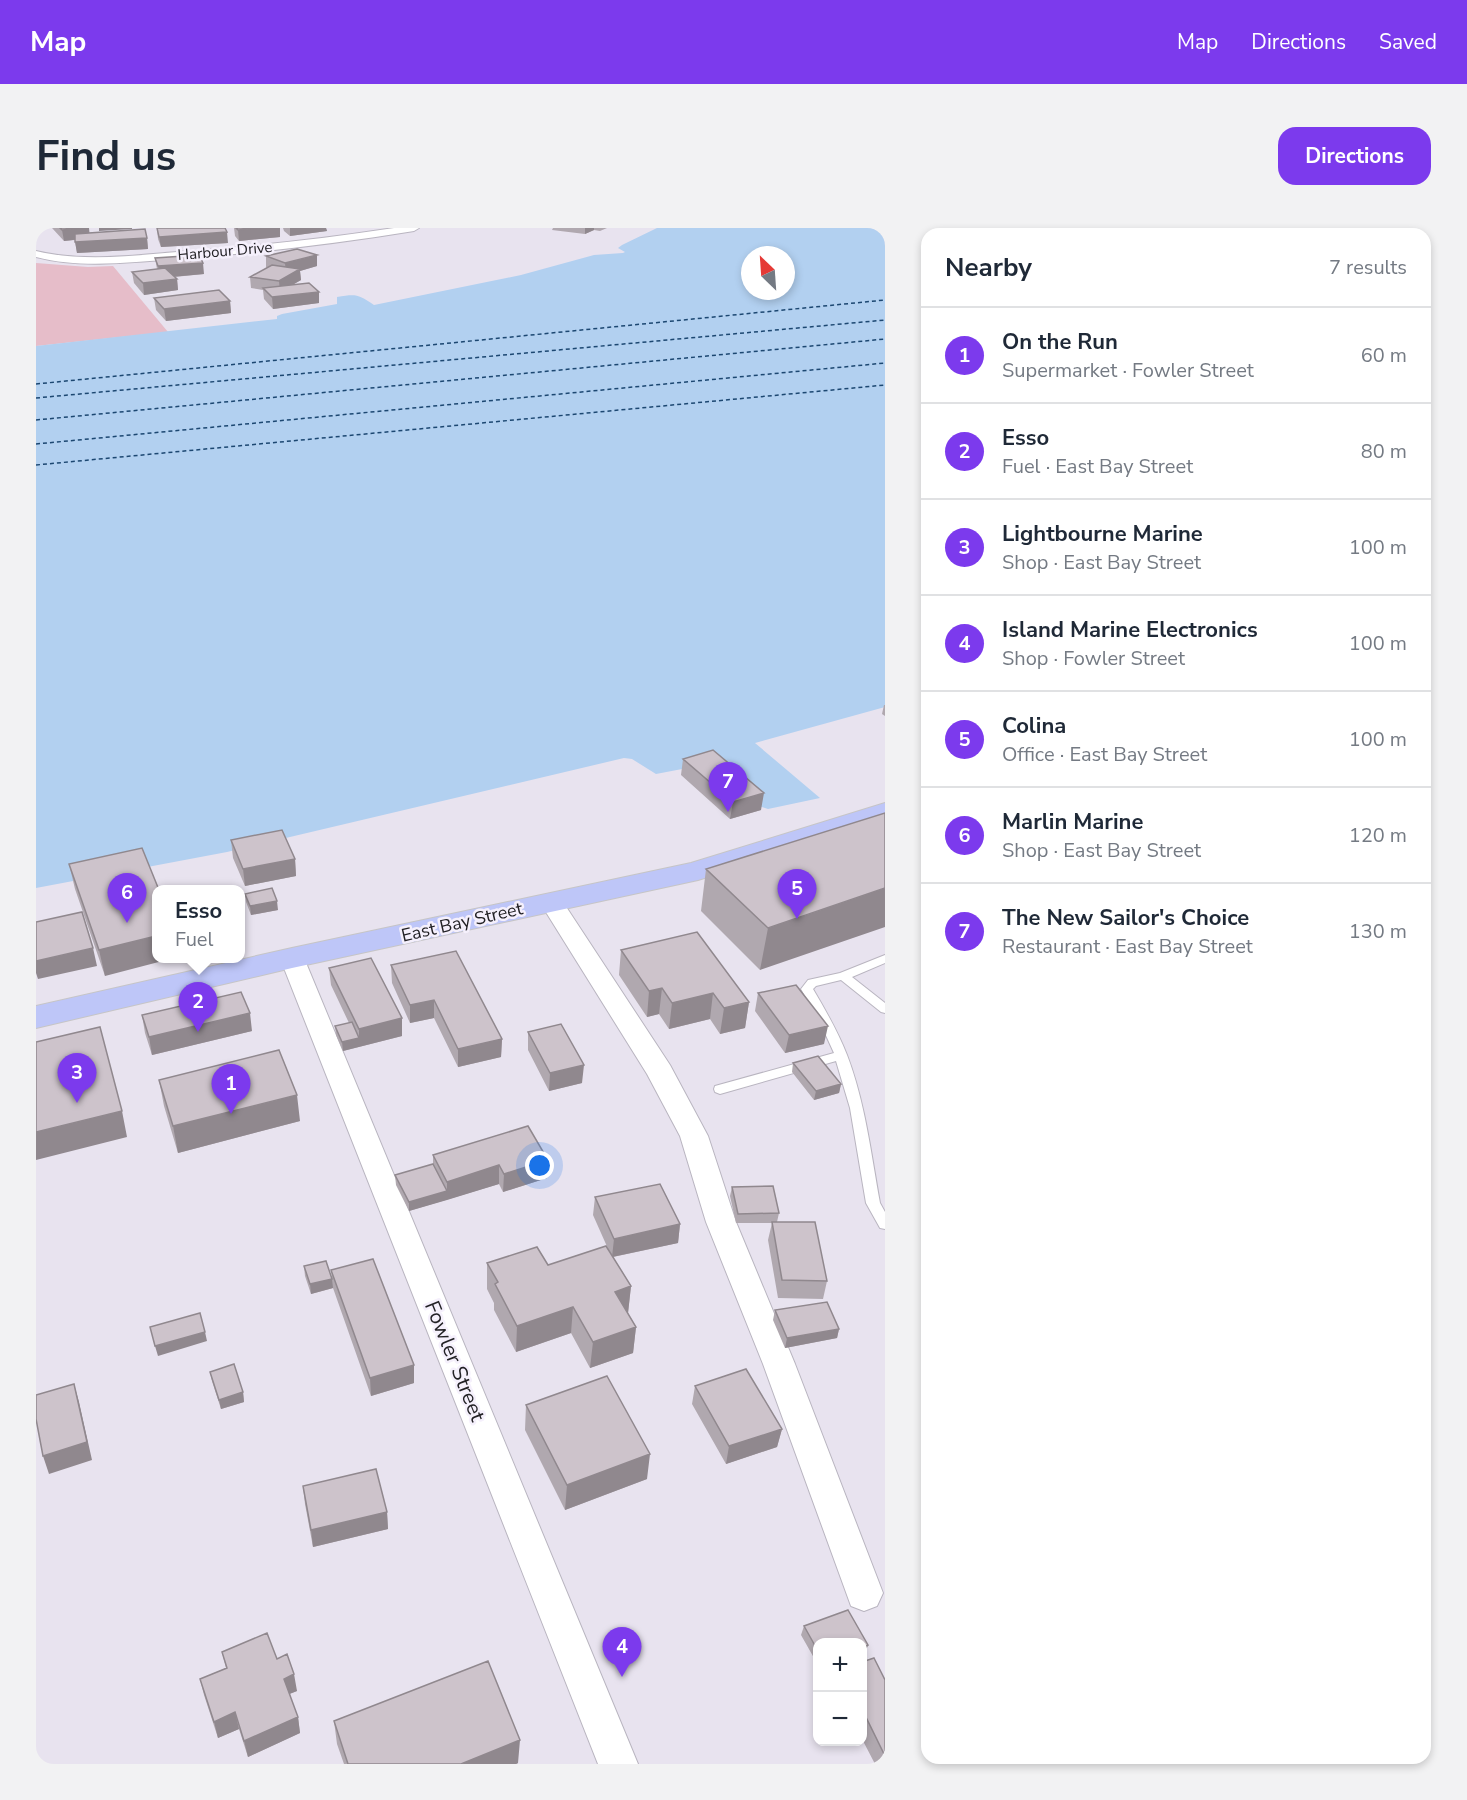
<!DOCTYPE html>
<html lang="en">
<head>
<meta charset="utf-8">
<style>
	:root { --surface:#fff; --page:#f2f2f3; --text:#1f2937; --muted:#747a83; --line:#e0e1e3; --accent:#7c3aed }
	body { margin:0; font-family:"Nunito Sans",sans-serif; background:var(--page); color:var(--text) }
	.controls { position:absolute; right:18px; bottom:18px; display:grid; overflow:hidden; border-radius:12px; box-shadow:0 3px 9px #0003 }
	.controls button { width:54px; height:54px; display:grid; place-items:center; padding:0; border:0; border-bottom:2px solid var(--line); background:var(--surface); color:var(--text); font:30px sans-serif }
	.compass { position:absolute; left:705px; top:18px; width:54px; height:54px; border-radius:50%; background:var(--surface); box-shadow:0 3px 9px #0003; rotate:335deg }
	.you { position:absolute; left:504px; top:938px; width:21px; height:21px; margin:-15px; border:4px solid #fff; border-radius:50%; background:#1a73e8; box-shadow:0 0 0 9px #1a73e833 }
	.badge { display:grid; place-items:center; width:39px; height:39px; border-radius:50%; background:var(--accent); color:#fff; font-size:20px; font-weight:700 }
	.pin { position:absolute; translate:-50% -50px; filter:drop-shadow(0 2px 3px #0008) }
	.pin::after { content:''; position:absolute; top:32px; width:21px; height:18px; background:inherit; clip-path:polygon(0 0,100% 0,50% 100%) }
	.popup { position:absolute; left:116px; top:657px; width:93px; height:78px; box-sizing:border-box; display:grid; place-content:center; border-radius:12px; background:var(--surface); filter:drop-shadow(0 2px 4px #0005); font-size:20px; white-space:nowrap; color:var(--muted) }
	.popup b { font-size:22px; color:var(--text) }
	.popup::after { content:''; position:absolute; left:50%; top:100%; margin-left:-12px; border:12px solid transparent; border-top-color:var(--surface) }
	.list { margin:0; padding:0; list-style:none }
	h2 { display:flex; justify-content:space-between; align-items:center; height:78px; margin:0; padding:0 24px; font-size:26px }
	h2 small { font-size:20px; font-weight:400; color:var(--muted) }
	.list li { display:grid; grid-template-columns:39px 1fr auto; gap:18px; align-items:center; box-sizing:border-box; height:96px; padding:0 24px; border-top:2px solid var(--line) }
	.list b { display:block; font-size:22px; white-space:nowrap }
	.list p { margin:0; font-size:20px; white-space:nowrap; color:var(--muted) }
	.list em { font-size:20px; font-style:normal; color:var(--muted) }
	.map { position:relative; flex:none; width:849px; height:1536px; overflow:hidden; border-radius:18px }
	header { display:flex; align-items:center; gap:36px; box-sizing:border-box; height:84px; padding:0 30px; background:var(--accent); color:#fff }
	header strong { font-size:28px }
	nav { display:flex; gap:33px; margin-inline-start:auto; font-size:21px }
	.intro { display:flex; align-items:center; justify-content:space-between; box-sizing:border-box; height:144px; padding:0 36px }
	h1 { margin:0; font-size:42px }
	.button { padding:15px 27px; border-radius:18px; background:var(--accent); color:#fff; font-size:21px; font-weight:700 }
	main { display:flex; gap:36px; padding:0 36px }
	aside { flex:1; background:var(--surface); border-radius:18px; box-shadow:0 3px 9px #0003 }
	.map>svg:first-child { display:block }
	.green { fill:#e6bdc9 }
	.water { fill:#b2d0f0; fill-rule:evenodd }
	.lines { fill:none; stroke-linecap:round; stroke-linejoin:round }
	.ferry { stroke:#1c4771; stroke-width:1.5; stroke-dasharray:4 3; stroke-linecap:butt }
	.lane-casing { stroke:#b9b5c0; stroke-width:2 }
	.street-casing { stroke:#b9b5c0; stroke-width:2 }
	.highway-casing { stroke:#c6c5c6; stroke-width:2 }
	.lane { fill:#fff; fill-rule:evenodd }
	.street { fill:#fff; fill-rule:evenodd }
	.highway { fill:#bec6f8; fill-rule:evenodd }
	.wall { fill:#b0a8af }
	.shaded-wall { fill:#90888e }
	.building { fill:#cdc3cb; stroke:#90888e; stroke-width:1.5 }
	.labels { text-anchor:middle; stroke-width:5; stroke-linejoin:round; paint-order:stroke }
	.far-street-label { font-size:15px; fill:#222125; stroke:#f5f0fc }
	.street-label { font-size:18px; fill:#222125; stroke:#f5f0fc }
	.near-street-label { font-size:21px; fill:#222125; stroke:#f5f0fc }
</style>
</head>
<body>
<header>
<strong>Map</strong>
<nav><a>Map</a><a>Directions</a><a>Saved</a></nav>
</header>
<div class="intro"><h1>Find us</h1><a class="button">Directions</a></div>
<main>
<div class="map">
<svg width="849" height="1536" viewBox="0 0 849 1536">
	<rect width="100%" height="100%" fill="#e8e3ef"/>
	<path class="green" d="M0,35l52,4 25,-1 55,66 -132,14z"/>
	<path class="water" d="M621,0h228v479l-130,36 65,55 -52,11 -9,-3 -56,-41 -47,9 -24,-15 -8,-1 -397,94 -191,36v-542l241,-27v-3l5,-2 55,-10v-7c19,-3 21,-3 37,8l147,-30 73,-20 29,-2 2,-1 -7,-4 4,-3zM714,27h36v36h-36z"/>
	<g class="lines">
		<path class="ferry" d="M0,156l849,-84
			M0,170l849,-78
			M0,192l849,-81
			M0,216l849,-81
			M0,237l849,-80"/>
		<defs>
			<path id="lane" d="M849,727v8l-33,14 33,26v10l-4,-1 -40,-32 -25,6 -3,3c13,22 25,43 34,66 18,47 24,98 33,148l5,9v17l-5,-1 -14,-25 -16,-95 -14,-47 -116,33 -5,-2 -1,-3 1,-3 119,-33 -15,-33 -18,-31 7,-9 32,-7z"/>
			<path id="street" d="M358,0h25l-5,3c-79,13 -157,22 -237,28 -47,3 -95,10 -141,-2v-6c46,11 94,5 141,1 72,-5 145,-13 217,-24z
				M515,666l8,2 111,169 38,71 28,86 59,142 88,229 -6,13 -13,5 -13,-5 -88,-242 -57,-142 -26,-86 -33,-62 -108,-173 4,-5z
				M256,722l9,2 3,6 334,806h-40l-318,-806 3,-6z"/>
			<path id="highway" d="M849,575v18l-187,59 -406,88 -256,60v-22l256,-58 399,-85z"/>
		</defs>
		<use href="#lane" class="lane-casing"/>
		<use href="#street" class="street-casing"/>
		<use href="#highway" class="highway-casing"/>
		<use href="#lane" class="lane"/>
		<use href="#street" class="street"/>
		<use href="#highway" class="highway"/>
	</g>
	<path class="wall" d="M16,0h37v5l58,5 1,11 -71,4 -2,-13 -11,1z
		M121,0l71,15 -67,4 -3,-8z
		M198,0h46v9l-41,4 -4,-5z
		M247,0h43l1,3 -37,5 -6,-5z
		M517,0h54l-7,3 -6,-1 -9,4 -33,-4z
		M230,28l51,10 -17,5 1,9 -7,4 25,8v11l-46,6 -9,-10 -1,-9 -12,-2 -1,-11 17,-9 -1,-1z
		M119,30l49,16 -30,3 3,2 1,11 -34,5 -10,-12 -2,-11 25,-3z
		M118,70l76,3 1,12 -65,8 -10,-11z
		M848,477h1v11l-3,-2z
		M647,531l78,51 -31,9 -49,-44z
		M849,585l-125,157 -59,-59 5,-42z
		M195,612l64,19 1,17 -51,10 -12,-28z
		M33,636l90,26 -54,86 -30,-87z
		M209,666l33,16 -27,5 -5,-13z
		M585,722l128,52 -4,26 -25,6 -10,-15 -41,10 -10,-15 -12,3 -28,-42z
		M355,737l111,74 -1,18 -43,10 -24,-49 -24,5 -18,-40z
		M293,740l73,68 -59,15 -7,-16 -1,-9 14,-3 -18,-38z
		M722,765l66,51 -39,9 -30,-42z
		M106,787l110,16 -100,24 -7,-22z
		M492,804l54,51 -33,8 -21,-41z
		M757,835l48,21 -2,9 -25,7 -22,-28z
		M123,852l141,41 -122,32 -14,-47z
		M397,927l115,5 -1,18 -44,14 -4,-8 -90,27 -13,-26 -1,-10 38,-11z
		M696,959l47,26 -2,9 50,59 -4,18 -45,-1 -10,-58 4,-17h-36l-6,-27z
		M559,969l85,27 -2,19 -65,14 18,29 -3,27 8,14 -3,26 -43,15 -19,-35 -55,19 -22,-42v-7l-7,-14v-26l61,2 61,-14 -16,-36z
		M268,1038l28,13 -1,-9 83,113 -43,13 -38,-108 -22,6 -6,-18z
		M739,1082l64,19 -2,9 -52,10 -12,-28z
		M174,1144l33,20 1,10 -23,7 -9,-28z
		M659,1158l87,43 -5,18 -51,17 -34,-60z
		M490,1177l121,74 -82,31 -40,-80z
		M267,1258l84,26 1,17 -75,18 -8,-43z
		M768,1398l64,19 -3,8 -47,-11v23l-17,-30z
		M186,1424l55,7 20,32 -8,3 9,23 2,16 -52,24 -9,-28 -21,9 -14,-43 -4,-16 26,-11z
		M826,1434l23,18v84h-10l-13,-25z
		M298,1493l184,42 -2,1h-172l-7,-20z"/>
	<path class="shaded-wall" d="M45,0h8l1,10 -26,3 -2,-11z
		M63,0h33v1l-33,2z
		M224,0h20v9l-41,4 -1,-11z
		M254,0h36l1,3 -37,5z
		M549,0h9v2l-9,4z
		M191,4l1,11 -67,4 -2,-10z
		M111,10l1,11 -71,4 -2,-11z
		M281,27v11l-17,5 1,9 -21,12 -1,-11 7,-7 -1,-11z
		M167,35l1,11 -44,4 -2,-12z
		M141,51l1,11 -34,5 -1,-12z
		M283,64v11l-46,6 -1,-12z
		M194,73l1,12 -65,8 -2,-12z
		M728,565l-3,17 -31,9 3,-17z
		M259,631l1,17 -51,10 -2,-17z
		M849,660v39l-125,43 8,-42z
		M241,673l1,9 -27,5 -1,-9z
		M120,708v22h18l-69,18 -6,-26z
		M57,720l4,18 -59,13 -2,-6v-12z
		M626,760l-3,26 -12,3 2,-26z
		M677,765l-3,26 -41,10 3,-26z
		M398,772v18l-24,5v-18z
		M713,774l-4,26 -25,6 4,-26z
		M214,785l2,18 -100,24 -3,-18z
		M366,790v18l-59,15 -1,-9 17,-4v-9z
		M792,798l-4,18 -39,9 4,-18z
		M466,811l-1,18 -43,10v-18z
		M548,837l-2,18 -33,8 1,-18z
		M805,856l-2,9 -25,7 2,-9z
		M261,867l3,26 -122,32 -5,-27z
		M86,883l5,26 -91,23v-28z
		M512,932l-1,18 -44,14 1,-18z
		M463,937v19l-52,16v-18z
		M411,963v9l-38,11v-9z
		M644,996l-2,19 -66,14 2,-18z
		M296,1051l1,9 -22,6 -1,-10z
		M595,1058l-3,27 -13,-21z
		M537,1079l-2,26 -55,19 1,-26z
		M600,1099l-3,26 -43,15 3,-26z
		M803,1101l-2,9 -52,10 2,-10z
		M169,1104l2,9 -49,15 -3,-10z
		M378,1137v18l-43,13 -1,-18z
		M38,1156l5,18 13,58 -43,14 -6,-18z
		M207,1164l1,10 -23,7 -2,-9z
		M746,1201l-5,18 -51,17 3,-18z
		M614,1226l-3,25 -82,31 2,-25z
		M351,1284l1,17 -75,18 -2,-17z
		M832,1417l-3,8 -3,1v-7z
		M258,1446l3,17 -10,4 -3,-16z
		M199,1484l4,17 -21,9 -4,-16z
		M262,1489l2,16 -52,24 -4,-16z
		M484,1512l-2,23 -2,1h-55z"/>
	<path class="building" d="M24,0h21l-19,2z
		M121,0h68l2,4 -68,5z
		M200,0h24l-22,2z
		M109,1l2,9 -72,4v-8z
		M261,21l20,6 -32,8 -19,-7z
		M163,27l4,8 -45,3 -3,-8z
		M236,37l28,4 -21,12 -29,-4z
		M129,40l12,11 -34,4 -11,-11z
		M273,55l10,9 -47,5 -9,-9z
		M183,62l11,11 -66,8 -10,-11z
		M677,522l51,43 -31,9 -50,-43z
		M849,585v75l-117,40 -62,-59z
		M246,602l13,29 -52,10 -12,-29z
		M106,620l17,42h-3v46l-57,14 -30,-86z
		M236,660l5,13 -27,5 -5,-12z
		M46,684l11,36 -57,13v-39z
		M661,704l52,70 -25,6 -11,-15 -41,10 -10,-15 -13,3 -28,-41z
		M420,723l46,88 -44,10 -24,-49 -24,5 -19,-40z
		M335,730l31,60 -43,11 -30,-61z
		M760,757l32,41 -39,9 -31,-42z
		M205,764l9,21 -101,24 -7,-22z
		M316,794l7,16 -17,4 -7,-16z
		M525,796l23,41 -34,8 -22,-41z
		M64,799l22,84 -86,21v-90z
		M243,822l18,45 -124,31 -14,-46z
		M782,828l23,28 -25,7 -23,-28z
		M492,898l20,34 -44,14 -5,-9 -52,17 -14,-27z
		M397,936l14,27 -38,11 -14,-27z
		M624,956l20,40 -66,15 -19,-42z
		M737,958l6,27 -41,1 -6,-27z
		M736,994h43l12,59 -45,-1z
		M570,1018l25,40 -16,6 21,35 -43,15 -20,-35 -56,19 -22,-42 3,-2 -11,-19 50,-16 11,18z
		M337,1031l41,106 -44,13 -39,-108z
		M290,1033l6,18 -22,5 -6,-18z
		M791,1074l12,27 -52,9 -12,-28z
		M164,1085l5,19 -50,14 -5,-19z
		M198,1136l9,28 -24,8 -9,-28z
		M710,1141l36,60 -53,17 -34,-60z
		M571,1148l43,78 -83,31 -41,-80z
		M38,1156l13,58 -44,14 -7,-37v-24z
		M340,1241l11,43 -76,18 -8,-44z
		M812,1382l20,35 -6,2v-5h-44v9l-14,-25z
		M231,1405l10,26 10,-5 7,20 -10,5 14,38 -54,24 -9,-29 -21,10 -14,-43 27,-11 -5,-16z
		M838,1430l11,22v76l-23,-47v-47z
		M452,1433l32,79 -59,24h-113l-14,-43z"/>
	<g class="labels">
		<g class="far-street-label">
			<text transform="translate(189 23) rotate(-5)" y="5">Harbour Drive</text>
		</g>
		<g class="street-label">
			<text transform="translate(426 694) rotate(-13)" y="6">East Bay Street</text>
		</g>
		<g class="near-street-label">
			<text transform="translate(419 1133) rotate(68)" y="7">Fowler Street</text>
		</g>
	</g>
</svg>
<div class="controls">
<button>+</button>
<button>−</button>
</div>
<svg class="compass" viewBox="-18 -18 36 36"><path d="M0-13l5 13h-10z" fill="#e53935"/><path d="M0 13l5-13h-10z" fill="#747a83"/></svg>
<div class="you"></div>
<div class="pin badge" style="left:195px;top:886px">1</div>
<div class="pin badge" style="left:162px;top:804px">2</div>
<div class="popup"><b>Esso</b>Fuel</div>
<div class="pin badge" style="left:41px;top:875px">3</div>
<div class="pin badge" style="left:586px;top:1449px">4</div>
<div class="pin badge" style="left:761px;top:691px">5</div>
<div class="pin badge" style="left:91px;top:695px">6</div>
<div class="pin badge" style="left:692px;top:584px">7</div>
</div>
<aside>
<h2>Nearby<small>7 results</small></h2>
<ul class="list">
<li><span class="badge">1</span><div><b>On the Run</b><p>Supermarket · Fowler Street</p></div><em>60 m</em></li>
<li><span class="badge">2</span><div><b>Esso</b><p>Fuel · East Bay Street</p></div><em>80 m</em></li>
<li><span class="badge">3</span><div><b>Lightbourne Marine</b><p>Shop · East Bay Street</p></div><em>100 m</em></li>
<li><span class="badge">4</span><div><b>Island Marine Electronics</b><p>Shop · Fowler Street</p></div><em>100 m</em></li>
<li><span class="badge">5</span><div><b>Colina</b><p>Office · East Bay Street</p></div><em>100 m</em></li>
<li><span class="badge">6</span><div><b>Marlin Marine</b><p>Shop · East Bay Street</p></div><em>120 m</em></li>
<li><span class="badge">7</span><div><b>The New Sailor's Choice</b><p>Restaurant · East Bay Street</p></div><em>130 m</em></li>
</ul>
</aside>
</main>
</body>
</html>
